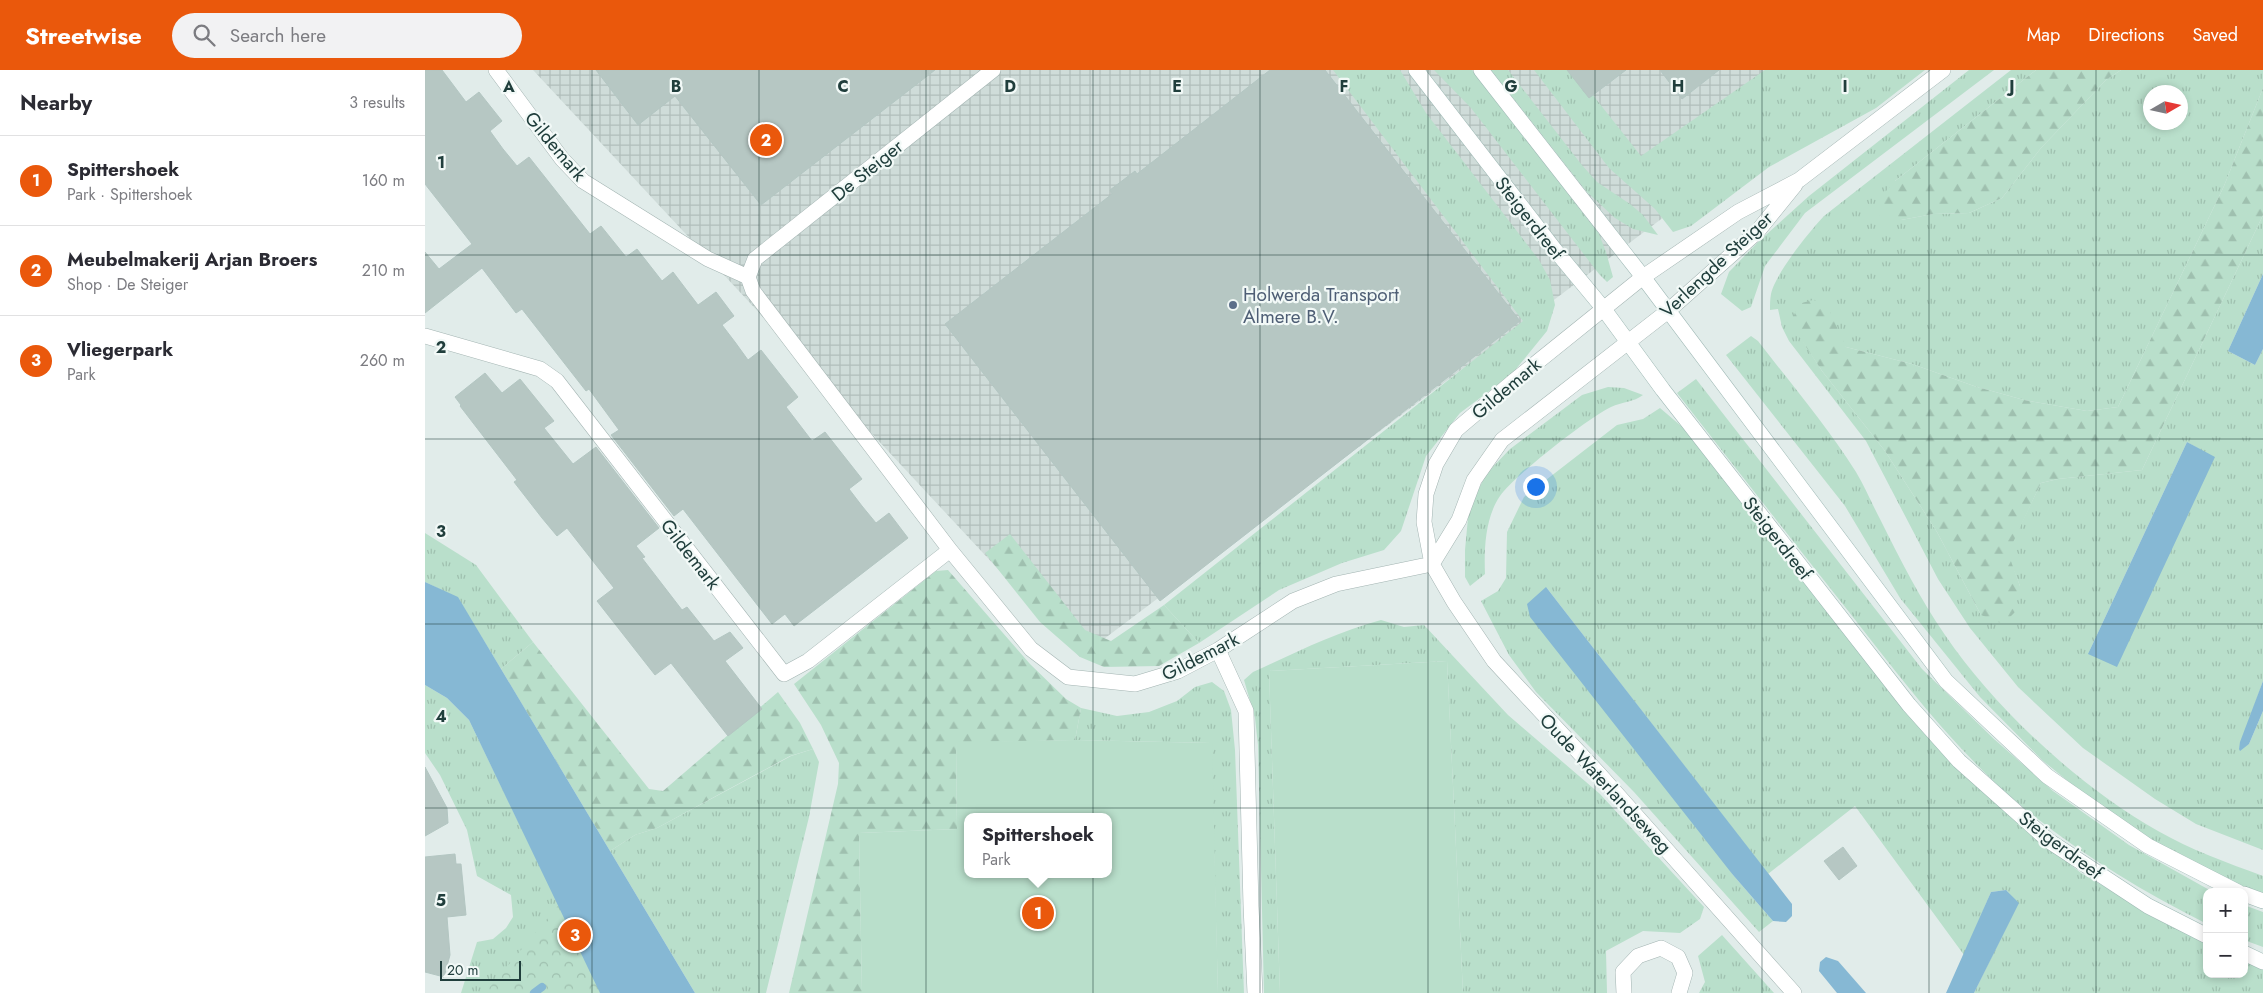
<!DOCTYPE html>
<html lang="en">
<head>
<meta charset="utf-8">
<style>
	:root { --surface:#fff; --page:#f2f2f3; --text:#2b2b33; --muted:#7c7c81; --line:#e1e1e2; --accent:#ea580c }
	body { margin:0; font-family:Jost,sans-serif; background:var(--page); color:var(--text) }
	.controls { position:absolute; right:15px; bottom:15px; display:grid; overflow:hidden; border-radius:10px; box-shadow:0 2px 8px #0003 }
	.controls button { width:45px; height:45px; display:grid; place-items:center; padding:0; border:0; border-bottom:1px solid var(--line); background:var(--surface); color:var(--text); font:25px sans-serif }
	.compass { position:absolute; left:1718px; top:15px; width:45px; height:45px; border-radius:50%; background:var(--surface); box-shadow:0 2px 8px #0003; rotate:81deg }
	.scale { position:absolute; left:15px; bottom:12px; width:81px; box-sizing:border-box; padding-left:5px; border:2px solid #203e3c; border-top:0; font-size:14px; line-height:18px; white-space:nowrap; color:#203e3c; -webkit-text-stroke:4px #f2f9f7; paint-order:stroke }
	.you { position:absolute; left:1110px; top:416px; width:18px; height:18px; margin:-12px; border:4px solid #fff; border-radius:50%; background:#1a73e8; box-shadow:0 0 0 8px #1a73e833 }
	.badge { display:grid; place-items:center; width:32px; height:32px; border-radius:50%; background:var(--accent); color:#fff; font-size:16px; font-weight:700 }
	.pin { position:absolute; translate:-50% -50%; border:2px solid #fff; box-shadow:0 1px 5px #0006 }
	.popup { position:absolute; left:539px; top:743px; width:148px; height:65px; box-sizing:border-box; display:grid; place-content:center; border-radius:10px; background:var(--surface); filter:drop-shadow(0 1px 4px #0005); font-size:16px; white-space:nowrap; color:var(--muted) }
	.popup b { font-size:19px; color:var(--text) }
	.popup::after { content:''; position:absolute; left:50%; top:100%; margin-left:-10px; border:10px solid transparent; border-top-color:var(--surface) }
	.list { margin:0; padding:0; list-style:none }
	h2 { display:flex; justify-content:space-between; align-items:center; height:65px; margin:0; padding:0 20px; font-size:21px }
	h2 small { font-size:16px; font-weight:400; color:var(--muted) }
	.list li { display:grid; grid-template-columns:32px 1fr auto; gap:15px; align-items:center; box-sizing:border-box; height:90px; padding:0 20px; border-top:1px solid var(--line) }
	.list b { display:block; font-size:19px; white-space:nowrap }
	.list p { margin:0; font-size:16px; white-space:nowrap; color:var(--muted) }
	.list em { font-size:16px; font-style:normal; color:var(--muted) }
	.icon { flex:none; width:28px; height:28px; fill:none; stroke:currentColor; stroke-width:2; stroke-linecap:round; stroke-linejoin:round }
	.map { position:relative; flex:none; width:1838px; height:923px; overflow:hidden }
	header { display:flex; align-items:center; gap:30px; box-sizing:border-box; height:70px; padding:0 25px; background:var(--accent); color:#fff }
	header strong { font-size:24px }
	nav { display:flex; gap:28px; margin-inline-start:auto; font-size:18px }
	.search { width:350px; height:45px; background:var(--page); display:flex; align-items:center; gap:12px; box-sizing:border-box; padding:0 18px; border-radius:28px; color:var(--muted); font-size:19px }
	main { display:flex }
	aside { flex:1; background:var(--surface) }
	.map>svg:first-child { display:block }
	.industrial { fill:url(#industrial-grid) }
	.grass { fill:url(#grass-tufts); fill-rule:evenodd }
	.forest { fill:url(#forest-firs) }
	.park { fill:url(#park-crowns) }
	.garden { fill:#b9dfcb; fill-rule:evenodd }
	.water { fill:#86b8d4 }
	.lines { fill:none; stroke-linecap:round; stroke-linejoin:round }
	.stream { stroke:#86b8d4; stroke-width:8 }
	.building { fill:#b6c7c3; stroke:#b3c6c2 }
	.street-casing { stroke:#a3b4b2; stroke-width:16 }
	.secondary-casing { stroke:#9fb9b5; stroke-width:16 }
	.street { stroke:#fff; stroke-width:15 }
	.secondary { stroke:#fff; stroke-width:15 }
	.grid { fill:none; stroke:#203e3c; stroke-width:1; stroke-opacity:0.55 }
	.service-dot { fill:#5c6f8a; stroke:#f2f9f7; stroke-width:2 }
	.labels { text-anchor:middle; stroke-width:4.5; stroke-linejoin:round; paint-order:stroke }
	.street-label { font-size:19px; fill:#203e3c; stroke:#f2f9f7 }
	.service-label { font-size:19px; fill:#4e5e75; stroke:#f2f9f7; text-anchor:start }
	.grid-label { font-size:16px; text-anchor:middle; font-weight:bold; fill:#203e3c; stroke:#f2f9f7; stroke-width:4.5; stroke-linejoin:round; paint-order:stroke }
</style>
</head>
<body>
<header>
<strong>Streetwise</strong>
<div class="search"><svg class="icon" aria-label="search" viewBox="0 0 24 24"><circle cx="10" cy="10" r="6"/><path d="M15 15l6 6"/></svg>Search here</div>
<nav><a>Map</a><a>Directions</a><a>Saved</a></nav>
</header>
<main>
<aside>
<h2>Nearby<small>3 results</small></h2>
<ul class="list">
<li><span class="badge">1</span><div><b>Spittershoek</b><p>Park · Spittershoek</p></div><em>160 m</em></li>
<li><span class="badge">2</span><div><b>Meubelmakerij Arjan Broers</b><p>Shop · De Steiger</p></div><em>210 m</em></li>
<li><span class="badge">3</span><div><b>Vliegerpark</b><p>Park</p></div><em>260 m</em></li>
</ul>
</aside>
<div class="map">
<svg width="1838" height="923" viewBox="0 0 1838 923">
	<defs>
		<pattern id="industrial-grid" width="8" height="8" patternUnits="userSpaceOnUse" patternTransform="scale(1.25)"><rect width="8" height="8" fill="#cfdcd9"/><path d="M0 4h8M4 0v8" fill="none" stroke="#b1bebb"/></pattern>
		<pattern id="grass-tufts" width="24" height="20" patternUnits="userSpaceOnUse" patternTransform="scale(1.25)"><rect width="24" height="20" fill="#b9dfcb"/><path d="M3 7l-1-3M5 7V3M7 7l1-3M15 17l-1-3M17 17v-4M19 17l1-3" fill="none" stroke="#9fc0af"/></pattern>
		<pattern id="forest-firs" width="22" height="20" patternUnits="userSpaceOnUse" patternTransform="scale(1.25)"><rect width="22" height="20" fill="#b9dfcb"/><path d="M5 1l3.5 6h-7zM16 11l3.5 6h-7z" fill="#9fc0af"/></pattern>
		<pattern id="park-crowns" width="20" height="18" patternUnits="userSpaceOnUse" patternTransform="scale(1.25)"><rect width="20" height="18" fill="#b9dfcb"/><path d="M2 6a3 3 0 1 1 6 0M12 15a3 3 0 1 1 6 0" fill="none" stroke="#9fc0af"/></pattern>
	</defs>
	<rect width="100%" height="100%" fill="#e1ecea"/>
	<path class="industrial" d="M108,0h1326l-779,587z"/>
	<path class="grass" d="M908,0h67l26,43 113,147 11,20 5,25 -8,26 -35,43 -52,39 -34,43 -25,75 -17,19 -42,13 -63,27 -80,53 -35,-38 359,-284z
		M1009,0h38l127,164 7,18 7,25 -6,5 -8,-8 -128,-166z
		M1066,0h17l73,94 16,18 33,22 13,11 15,20 -25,-6 -18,-11 -28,-26z
		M1109,0h39l68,86 124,-86h160l-49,38 -107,59 -78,59 -18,6 -18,-23 -46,-41z
		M1544,0h25l-189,143 -40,53 -14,41 -9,4 -21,-17 8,-22 29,-30 51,-46z
		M1586,0h25l-141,111 6,39 32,-6 36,-1 33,-15 39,-50 65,-68 15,-10h142v18l-39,98 -106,221 -31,4 -63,-11 -50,-14 -62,-22 -66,-17 -54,-23 30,47 63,80 52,81 44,83 39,-29 -13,-33 34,-70 17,-4 84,-9 121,-255v59l-35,77 27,14 8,-16v332l-24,68 10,-5 14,-33v139l-67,-26 -41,-25 -72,-51 -65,-61 -48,-59 -32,-49 -72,-138 -77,-100 -7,-14 -4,-18 -8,1c0,-5 0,-11 1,-16 4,-20 38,-62 53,-78zM1726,22h30v30h-30zM1762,372l12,7 -111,205z
		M1326,266l7,5c33,43 69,85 98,131 9,15 16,32 24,47 20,40 40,80 65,116 50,74 136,153 213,196 33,19 70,32 105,45v19l-15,-5 -100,-52 -58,-39 -48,-39 -62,-63 -80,-99 -55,-92 -119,-151z
		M1271,309l226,290 72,70 59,52 76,54 84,47h-6v32c-65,-33 -127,-70 -183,-116 -68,-56 -121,-127 -175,-196 -58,-73 -115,-146 -172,-219z
		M1183,317l16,1 19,7c-9,7 -21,7 -32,12 -23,11 -97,69 -111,89 -15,22 -16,53 -15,78l-15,12 -5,-9v-27l4,-43 18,-34 23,-24 72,-54z
		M1235,338l27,23 237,302 87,84 70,56 96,56 30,14v31h37v-14l19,8v25h-289l44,-90 -12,-13 -15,2 -27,63 -109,-149 -87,68 -222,-287 187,288 40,46 -14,11 -125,-140 -98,-100 -27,-37 -28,-54 17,-10 8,-13 1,-46 17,-35 93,-72 26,-6z
		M0,463l51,32 57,77 -32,27 -43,-71 -33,-16z
		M956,550l23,7 20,-2 84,90 92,79 104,113 -4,12 -20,14 -37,-2 -37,20 1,42h-144l-16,-332 -178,10 11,322h-16l-6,-248 -3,-27 -11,-38 9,-8c42,-19 83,-40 128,-52z
		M787,612l12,9 7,19 4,40 9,243h-26l-7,-250 -136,-3 6,-32 36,8 32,-4 28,-11 18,-14z
		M0,615l22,13 22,22 112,231 -69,42h-51l16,-51 16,-3 13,-11 7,-11 -2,-22 -34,-19 -10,-46 -27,-55 -15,-22z
		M388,679l6,13 -10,55 -43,176h-71l-85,-142 25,-16 22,-7 134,-72z
		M1819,835l19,7v35l-19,-7z
		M1297,865l52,58h-75l6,-11 -7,-26z"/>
	<path class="forest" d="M1611,0h85l-15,10 -65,68 -39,50 -33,15 -36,1 -32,6 -21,-3 -2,-17 17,-19z
		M1838,18v127l-121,255 -84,9 -17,4 -33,70 12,33 -5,26 -12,12 -22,-9 -44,-83 -52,-81 -63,-80 -31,-47 7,-20 15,-4 13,3 20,44 66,17 62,22 50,14 63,11 31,-4 106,-221z
		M585,464l75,96 26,11 53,-36 35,38 -40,23 -55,1 -24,-10 -40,-35 -55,-69z
		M523,500l82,94 36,35 15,9 -6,32 -119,3 1,86 -98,4 3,160h-73l49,-209 1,-21 -18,-38 -27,-41 142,-113z
		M108,572l116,147 14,2 115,-99 22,31 13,26 -23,7 -133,72 -22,7 -25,16 -109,-182z"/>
	<path class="park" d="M157,807l69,116h-166z"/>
	<path class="garden" d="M1022,591l16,332h-183l-11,-322z
		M650,670l137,3 6,250h-356l-3,-160 98,-4 -1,-87zM543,747h140v57h-140z"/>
	<path class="water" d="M1838,204v75l-8,16 -27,-14z
		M1762,372l28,15 -98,210 -29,-13z
		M0,512l33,15 237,396h-95l-131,-273 -22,-22 -22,-13z
		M1121,517l246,317v12l-6,6 -13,-1 -40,-46 -203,-258 -3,-13z
		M1838,611v30l-14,33 -9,7 -1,-2 1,-7z
		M1581,820l13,13 -45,90h-28l45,-101z
		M1401,887l12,4 28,32h-29l-18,-22 1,-9z"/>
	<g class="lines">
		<path class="stream" d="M109,923l8,-6"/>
	</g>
	<path class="building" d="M0,0h17l24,32 13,-10 23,29 -12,10 13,18 14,17 12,-9 61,77 11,-8 25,31 11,-8 25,32 11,-9 25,33 18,-13 18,24 -12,9 13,17 13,18 13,-10 37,47 -12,10 26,34 13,-9 37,47 -13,10 13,17 14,17 13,-10 19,25 -114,88 -9,-12 -13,10 -89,-115 -9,7 -63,-81 8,-5 -30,-41 -3,2 -64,-82 -6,4 -34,-45 -57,45v-61l14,17 33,-25 -47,-60z
		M171,0h339l-174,135 -86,-109 -37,29z
		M845,0h55l195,251 -360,280 -215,-277 167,-130 -2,-4 25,-19 2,3z
		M1142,0h59l-37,28z
		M1235,0h59l-37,29z
		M60,303l17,20 18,-14 34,42 -10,7 29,36 23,-17 63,81 -23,18 9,11 -3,1 40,52 5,-3 27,34 16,-9 13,16 -18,13 37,48 -34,27 -57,-73 -16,12 -58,-74 17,-13 -47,-60 -10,8 -15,-18 -28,-36 3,-2 -57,-74 1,-1 -6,-8z
		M0,697l22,41 1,15 -23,13z
		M1418,777l14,19 -18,14 -15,-19z
		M30,784l1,10h5l5,51 -19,2 3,38 -6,22 -19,-5v-115z"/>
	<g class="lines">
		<defs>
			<path id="street" d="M71,0l66,89 21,22 125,78 40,18
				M323,207l7,-18 238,-189
				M0,266l115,33 17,12 227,293 24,-13 142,-111 -197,-259 -5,-14
				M525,480l81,99 37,28 67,7 43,-13 40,-21 75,-49 43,-17 96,-20 27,-44 15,-40 28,-40 166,-129 89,-79 38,-47
				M793,580l28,61 5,195 4,87
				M1199,923l-1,-21 15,-16 23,-8 17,9 7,16 -6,20
				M1369,923l-194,-218 -106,-114 -40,-59 -22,-38 -8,-42 2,-28 10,-30 20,-34 59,-50 128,-103 95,-65 61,-32 144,-110"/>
			<path id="secondary" d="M991,0l139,180 48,58 60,82 246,315 50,56 90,80 99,65 59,30
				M1056,0l162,207 303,404 101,95 101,70 90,46
				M1819,824l19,7
				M1819,883l19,9"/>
		</defs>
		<use href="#street" class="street-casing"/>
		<use href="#secondary" class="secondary-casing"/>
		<use href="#street" class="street"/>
		<use href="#secondary" class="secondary"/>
	</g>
	<path class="grid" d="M167,0v923M334,0v923M501,0v923M668,0v923M835,0v923M1003,0v923M1170,0v923M1337,0v923M1504,0v923M1671,0v923M0,185h1838M0,369h1838M0,554h1838M0,738h1838"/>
	<circle class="service-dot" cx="808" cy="235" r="5"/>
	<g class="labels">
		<g class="street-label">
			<text transform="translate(131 76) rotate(50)" y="7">Gildemark</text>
			<text transform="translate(442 100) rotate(-39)" y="7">De Steiger</text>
			<text transform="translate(1105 148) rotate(52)" y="7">Steigerdreef</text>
			<text transform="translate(1291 194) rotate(-43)" y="7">Verlengde Steiger</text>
			<text transform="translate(1081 318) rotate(-40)" y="7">Gildemark</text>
			<text transform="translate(1353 468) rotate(52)" y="7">Steigerdreef</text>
			<text transform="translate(266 484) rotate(52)" y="7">Gildemark</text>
			<text transform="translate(775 586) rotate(-27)" y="7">Gildemark</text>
			<text transform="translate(1181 713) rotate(47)" y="7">Oude Waterlandseweg</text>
			<text transform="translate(1636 775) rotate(37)" y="7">Steigerdreef</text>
		</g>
		<g class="service-label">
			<text x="818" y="231">Holwerda Transport<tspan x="818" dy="22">Almere B.V.</tspan></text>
		</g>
	</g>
	<g class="grid-label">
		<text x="84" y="22">A</text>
		<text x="251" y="22">B</text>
		<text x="418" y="22">C</text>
		<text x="585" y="22">D</text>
		<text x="752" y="22">E</text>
		<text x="919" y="22">F</text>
		<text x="1086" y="22">G</text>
		<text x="1253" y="22">H</text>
		<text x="1420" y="22">I</text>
		<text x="1587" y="22">J</text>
		<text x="16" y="98">1</text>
		<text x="16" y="283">2</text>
		<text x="16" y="467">3</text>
		<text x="16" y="652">4</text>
		<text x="16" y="836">5</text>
	</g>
</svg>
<div class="controls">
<button>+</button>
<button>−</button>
</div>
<svg class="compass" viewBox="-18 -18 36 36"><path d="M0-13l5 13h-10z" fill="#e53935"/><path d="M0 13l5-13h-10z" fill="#7c7c81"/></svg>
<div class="scale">20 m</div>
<div class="you"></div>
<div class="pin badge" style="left:613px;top:843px">1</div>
<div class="popup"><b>Spittershoek</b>Park</div>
<div class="pin badge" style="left:341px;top:70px">2</div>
<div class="pin badge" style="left:150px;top:865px">3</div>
</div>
</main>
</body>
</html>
